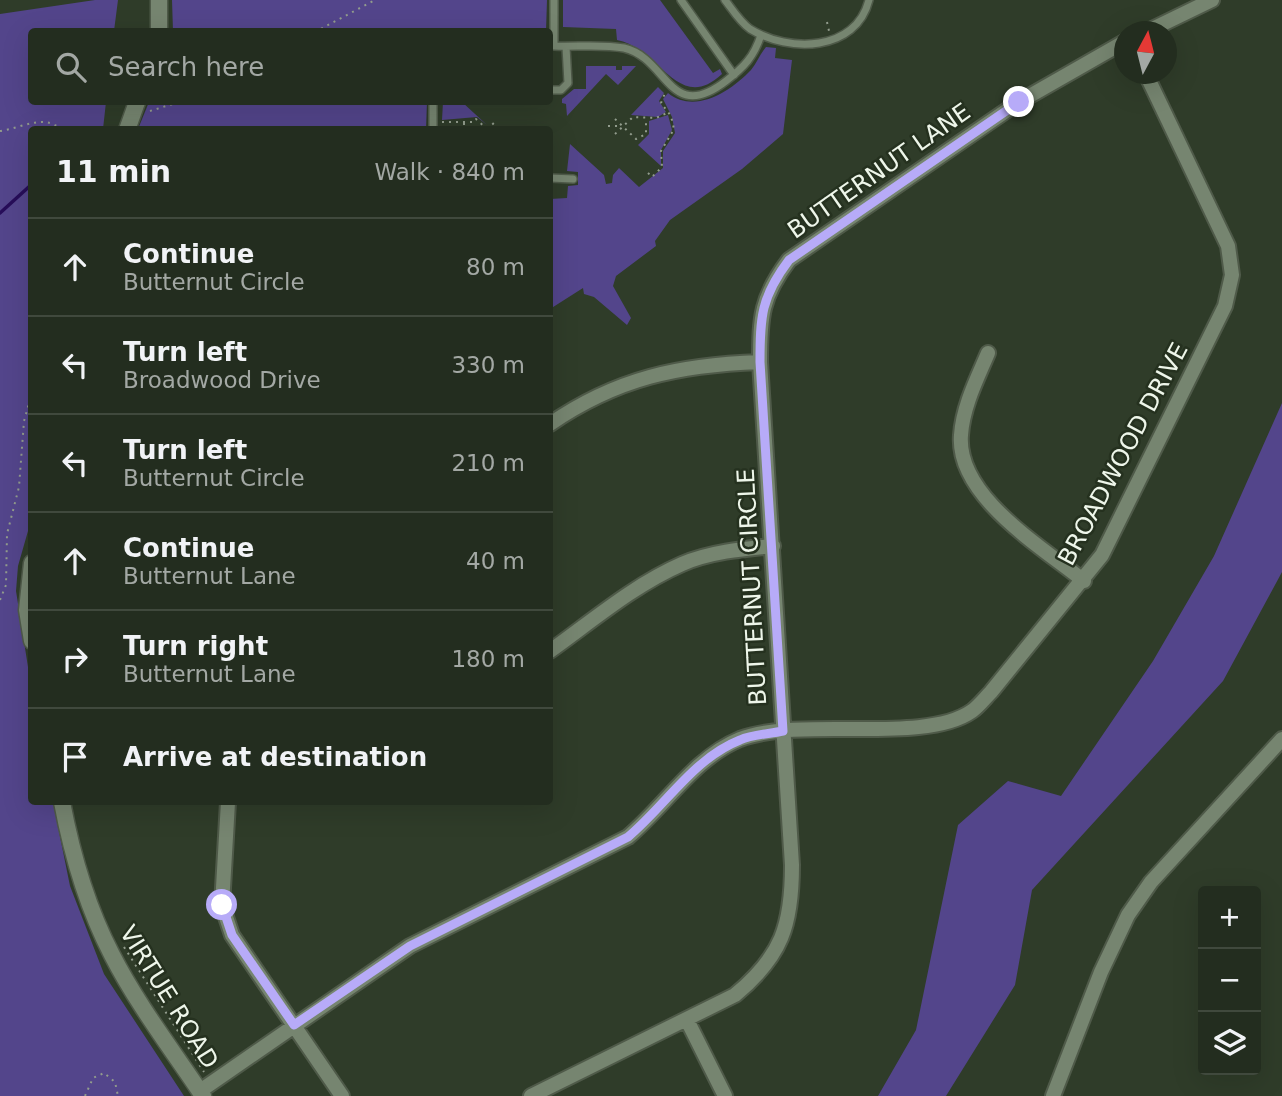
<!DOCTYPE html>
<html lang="en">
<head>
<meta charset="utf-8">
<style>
	:root { --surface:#232d1f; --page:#2f392c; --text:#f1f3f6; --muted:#a3a8a4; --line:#40493d }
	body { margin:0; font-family:"DejaVu Sans",sans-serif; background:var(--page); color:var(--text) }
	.controls { position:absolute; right:21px; bottom:21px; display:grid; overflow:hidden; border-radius:7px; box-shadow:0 7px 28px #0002 }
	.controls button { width:63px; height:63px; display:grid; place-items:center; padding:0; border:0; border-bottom:2px solid var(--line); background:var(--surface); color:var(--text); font:35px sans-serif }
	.compass { position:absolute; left:1114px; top:21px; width:63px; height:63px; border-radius:50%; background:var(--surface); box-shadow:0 7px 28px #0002; rotate:7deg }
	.stop { position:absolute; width:21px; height:21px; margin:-16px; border:5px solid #b7abf8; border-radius:50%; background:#fff }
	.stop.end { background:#b7abf8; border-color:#fff; box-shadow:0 2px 7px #0008 }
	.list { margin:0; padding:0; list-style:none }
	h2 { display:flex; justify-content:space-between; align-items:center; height:91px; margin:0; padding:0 28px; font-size:30px }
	h2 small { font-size:23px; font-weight:400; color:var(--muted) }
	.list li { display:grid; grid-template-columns:46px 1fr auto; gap:21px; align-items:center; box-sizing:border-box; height:98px; padding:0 28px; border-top:2px solid var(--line) }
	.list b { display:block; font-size:26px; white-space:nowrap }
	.list p { margin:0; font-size:23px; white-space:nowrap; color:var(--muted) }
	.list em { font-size:23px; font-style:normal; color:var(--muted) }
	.icon { flex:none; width:38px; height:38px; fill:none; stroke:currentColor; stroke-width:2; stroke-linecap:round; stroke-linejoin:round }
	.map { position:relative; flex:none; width:1282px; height:1096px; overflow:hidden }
	.search { position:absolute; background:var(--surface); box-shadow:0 7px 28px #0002; left:28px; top:28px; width:525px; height:77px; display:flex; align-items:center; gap:18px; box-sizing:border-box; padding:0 24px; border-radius:7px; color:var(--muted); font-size:26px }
	.panel { position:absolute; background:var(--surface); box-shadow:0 7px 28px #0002; left:28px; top:126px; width:525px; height:679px; border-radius:7px }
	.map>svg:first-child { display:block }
	.green { fill:#53458b }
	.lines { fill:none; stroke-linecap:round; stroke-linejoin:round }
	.stream { stroke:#270d59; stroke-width:3.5 }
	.service-casing { stroke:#4f5a49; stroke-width:10 }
	.minor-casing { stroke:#4f5a49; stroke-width:18 }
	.tertiary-casing { stroke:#4f5a49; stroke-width:19 }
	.path { stroke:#929c8d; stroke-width:2; stroke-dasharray:2 5; stroke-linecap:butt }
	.service { stroke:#768570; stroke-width:7 }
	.minor { stroke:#768570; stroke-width:14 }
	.tertiary { stroke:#768570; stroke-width:16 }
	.route { stroke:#b7abf8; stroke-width:9 }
	.labels { text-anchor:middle; stroke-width:5; stroke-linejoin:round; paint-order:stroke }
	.street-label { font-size:24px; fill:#eef6ea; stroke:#25311f }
</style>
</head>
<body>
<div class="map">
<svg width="1282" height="1096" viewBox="0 0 1282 1096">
	<rect width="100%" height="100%" fill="#2f3c29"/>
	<path class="green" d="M95,0h23l-4,31 -82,1v70h74l-3,27 -71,1v387l-14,49 -2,25 15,95 1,116h21l17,84 34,88 80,122h-184v-1082z
		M172,0h375l-1,31h-373z
		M563,0h97l53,73 7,-4 2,5c-44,41 -62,-26 -105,-34l-1,-11 -53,-2z
		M766,47l10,1 -1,10 17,2 -9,74 -41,35 -72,51 -15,21 1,5 -40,30 -3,10 18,32 -4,7 -33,-28 -10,-3 -1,-6 -33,21v-110l17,-1 1,-12 10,-1v-13l-11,-1 3,-27 34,31 2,9 6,-1 1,-8 6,-7 20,19 24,-19v-17l12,-18 -3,-16 -9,-18 5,-6c27,22 63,-2 83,-23 6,-7 9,-16 15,-23z
		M586,66h30v4h6v-4h14l-18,19 -12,-11 -39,42 -1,-12 -4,-1v-4l12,-10h12z
		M658,87l6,6 -5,8 7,11 -8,5 -27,-2z
		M149,102h278l-1,27h-288z
		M443,102h19l25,23 -10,-8 -35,3z
		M668,115l4,15 -11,20v16l-23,-21 11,-11v-13z
		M1282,403v169l-59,109 -191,209 -17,95 -69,111h-68l38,-66 42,-205 50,-44 53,15 92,-135 61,-105z"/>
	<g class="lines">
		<path class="stream" d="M0,213l32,-29"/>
		<defs>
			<path id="service" d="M554,0v46c22,1 48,-2 70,2 44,10 45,77 102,33 18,-14 28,-24 35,-46
				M681,0l53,75
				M725,0c7,9 15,22 25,29 39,24 106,23 119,-29
				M550,90h11l7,-7 -2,-36
				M433,130v-28
				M550,178l23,1"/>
			<path id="minor" d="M1146,32l66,-32
				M988,353c-11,26 -25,53 -27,82 -5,61 81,112 123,146
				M760,362c0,-45 1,-65 29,-102l230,-158 105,-60
				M550,651c42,-30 84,-66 132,-87 28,-12 60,-15 91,-18
				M228,802l-6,103 10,30 110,161
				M687,1020l38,76
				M200,1091l210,-145 218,-109c38,-32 66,-79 112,-98 60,-23 184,6 232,-28 7,-5 13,-13 19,-19l111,-137 123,-249 7,-31 -4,-29 -82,-172
				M531,1096l204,-101c47,-39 57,-70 57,-130l-32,-503c-81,3 -143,16 -210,62
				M1053,1096l48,-124 27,-57 23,-33 131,-143"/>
			<path id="tertiary" d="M159,32v-32
				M127,130l10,-28
				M32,563l-5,47 5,31
				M62,802c10,53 25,105 50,153 25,49 61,96 91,141"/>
		</defs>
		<use href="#service" class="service-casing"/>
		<use href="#minor" class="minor-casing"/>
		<use href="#tertiary" class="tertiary-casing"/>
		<path class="path" d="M827,22l2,9
			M315,32l60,-32
			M150,111l29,-9
			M615,119l21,20 10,-5v-15
			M442,122h32l2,-3 12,11
			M464,123v7
			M608,126h14
			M487,129l8,-7
			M488,129l14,-1
			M0,131c22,-3 44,-18 62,-1
			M615,134l18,-17 23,1 11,-5
			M648,173l4,4 10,-10 -1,-16 13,-22 -3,-13 -10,-13 4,-10
			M0,600l6,-15 1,-51 12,-47 5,-66 8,-28
			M124,947l80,125
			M85,1096l8,-18 11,-5 11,9 3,14"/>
		<use href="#service" class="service"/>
		<use href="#minor" class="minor"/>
		<use href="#tertiary" class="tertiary"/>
	</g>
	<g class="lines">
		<path class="route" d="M222,905l10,30 62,90 116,-79 218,-109c38,-32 66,-79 112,-97 13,-6 30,-6 43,-9l-23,-369c0,-45 1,-65 29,-102l230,-158"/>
	</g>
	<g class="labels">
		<g class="street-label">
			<text transform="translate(879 171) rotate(-35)" y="8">BUTTERNUT LANE</text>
			<text transform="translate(1123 454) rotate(-62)" y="8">BROADWOOD DRIVE</text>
			<text transform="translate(752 587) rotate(-93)" y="8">BUTTERNUT CIRCLE</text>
			<text transform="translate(169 997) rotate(58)" y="8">VIRTUE ROAD</text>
		</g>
	</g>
</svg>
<div class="controls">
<button>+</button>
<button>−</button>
<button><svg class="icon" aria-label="layers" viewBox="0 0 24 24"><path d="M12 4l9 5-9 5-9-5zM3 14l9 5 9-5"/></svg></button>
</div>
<svg class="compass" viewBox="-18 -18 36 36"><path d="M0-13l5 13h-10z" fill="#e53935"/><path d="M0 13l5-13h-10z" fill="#a3a8a4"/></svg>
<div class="stop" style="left:222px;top:905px"></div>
<div class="stop end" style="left:1019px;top:102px"></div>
<div class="search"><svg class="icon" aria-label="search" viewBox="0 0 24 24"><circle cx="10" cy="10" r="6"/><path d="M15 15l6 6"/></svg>Search here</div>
<section class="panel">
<h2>11 min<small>Walk · 840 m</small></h2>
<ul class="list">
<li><svg class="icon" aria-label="ahead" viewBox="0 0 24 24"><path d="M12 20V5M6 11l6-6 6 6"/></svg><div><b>Continue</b><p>Butternut Circle</p></div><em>80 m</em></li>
<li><svg class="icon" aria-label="left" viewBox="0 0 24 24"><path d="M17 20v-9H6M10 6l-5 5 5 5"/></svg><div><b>Turn left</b><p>Broadwood Drive</p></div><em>330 m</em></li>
<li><svg class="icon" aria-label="left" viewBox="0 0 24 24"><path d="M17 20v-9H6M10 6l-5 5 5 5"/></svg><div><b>Turn left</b><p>Butternut Circle</p></div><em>210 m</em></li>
<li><svg class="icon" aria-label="ahead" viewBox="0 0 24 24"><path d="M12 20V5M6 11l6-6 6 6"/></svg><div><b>Continue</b><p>Butternut Lane</p></div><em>40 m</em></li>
<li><svg class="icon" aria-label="right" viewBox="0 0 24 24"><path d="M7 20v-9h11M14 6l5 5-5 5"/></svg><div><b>Turn right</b><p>Butternut Lane</p></div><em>180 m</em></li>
<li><svg class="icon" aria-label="arrive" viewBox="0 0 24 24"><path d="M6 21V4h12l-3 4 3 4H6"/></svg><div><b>Arrive at destination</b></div></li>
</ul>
</section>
</div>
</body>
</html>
